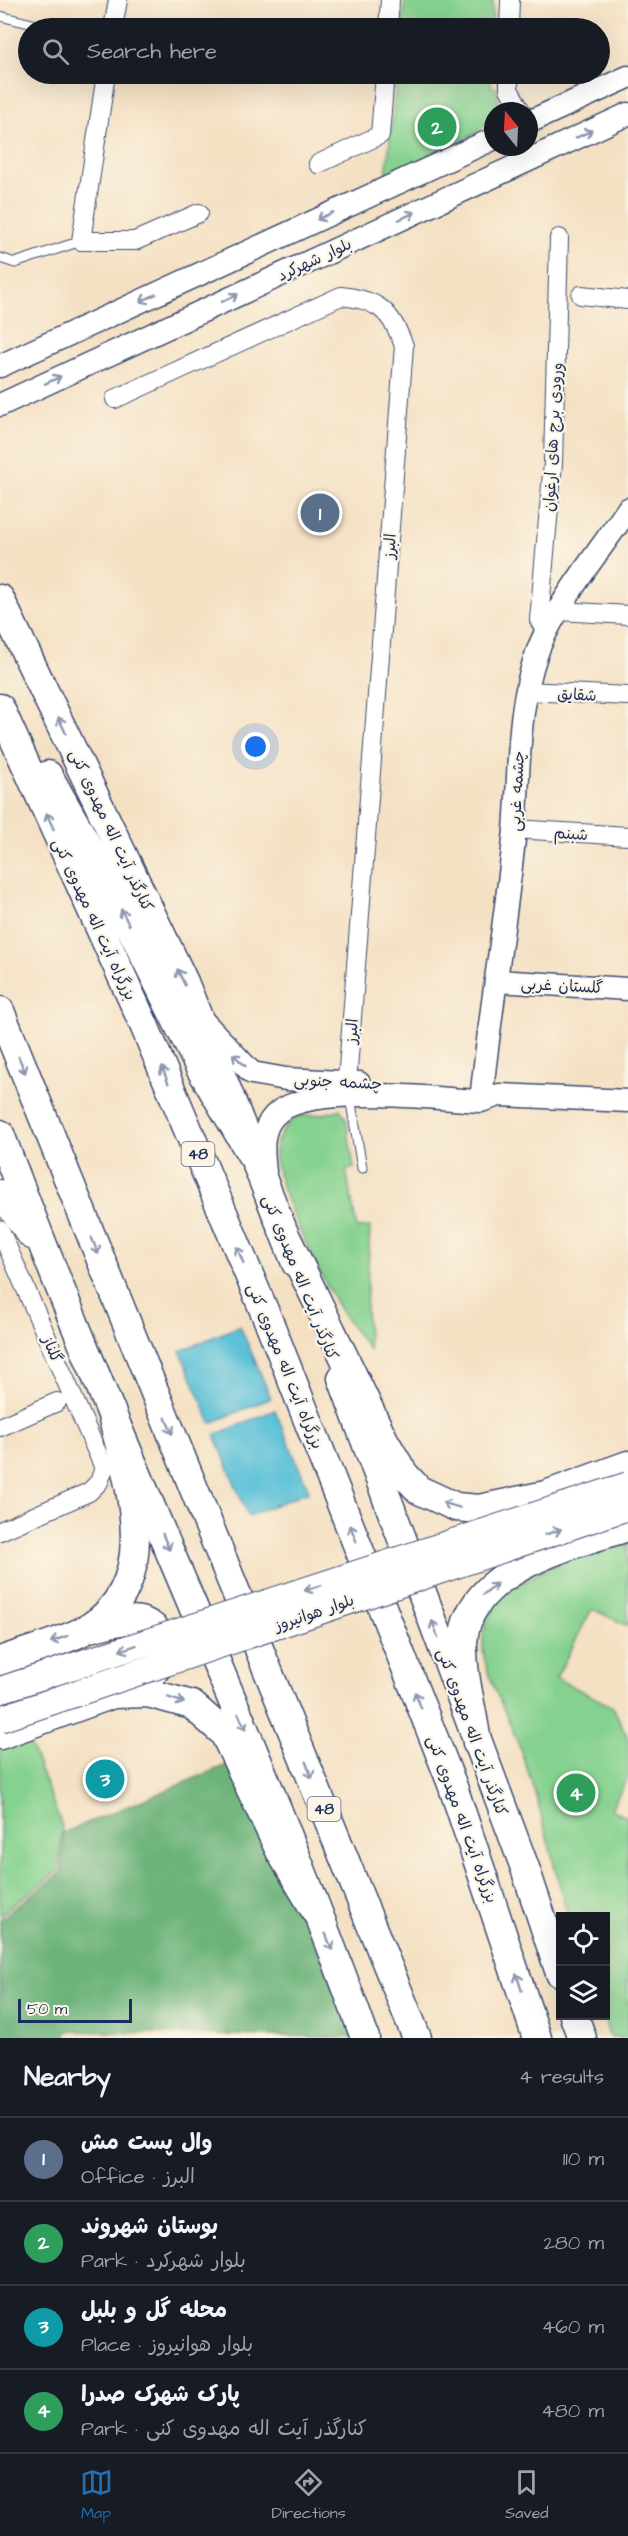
<!DOCTYPE html>
<html lang="en">
<head>
<meta charset="utf-8">
<style>
	:root { --surface:#171b24; --page:#242831; --text:#f1f3f6; --muted:#9ea1a6; --line:#363941; --accent:#1f6fb2 }
	body { margin:0; font-family:"Architects Daughter","Playpen Sans Arabic",sans-serif; background:var(--page); color:var(--text) }
	.controls { position:absolute; right:18px; bottom:18px; display:grid; overflow:hidden; border-radius:0px; box-shadow:0 6px 24px #0002 }
	.controls button { width:54px; height:54px; display:grid; place-items:center; padding:0; border:0; border-bottom:2px solid var(--line); background:var(--surface); color:var(--text); font:30px sans-serif }
	.compass { position:absolute; left:484px; top:102px; width:54px; height:54px; border-radius:50%; background:var(--surface); box-shadow:0 6px 24px #0002; rotate:342deg }
	.scale { position:absolute; left:18px; bottom:15px; width:114px; box-sizing:border-box; padding-left:6px; border:3px solid #1b2f5e; border-top:0; font-size:16px; line-height:21px; white-space:nowrap; color:#1b2f5e; -webkit-text-stroke:4px #fcf5e5; paint-order:stroke }
	.you { position:absolute; left:256px; top:747px; width:21px; height:21px; margin:-15px; border:4px solid #fff; border-radius:50%; background:#1a73e8; box-shadow:0 0 0 9px #1a73e833 }
	.badge { display:grid; place-items:center; width:39px; height:39px; border-radius:50%; background:var(--accent); color:#fff; font-size:20px; font-weight:700 }
	.pin { position:absolute; translate:-50% -50%; border:3px solid #fff; box-shadow:0 2px 6px #0006 }
	.list { margin:0; padding:0; list-style:none }
	h2 { display:flex; justify-content:space-between; align-items:center; height:78px; margin:0; padding:0 24px; font-size:26px }
	h2 small { font-size:20px; font-weight:400; color:var(--muted) }
	.list li { display:grid; grid-template-columns:39px 1fr auto; gap:18px; align-items:center; box-sizing:border-box; height:84px; padding:0 24px; border-top:2px solid var(--line) }
	.list b { display:block; font-size:22px; white-space:nowrap }
	.list p { margin:0; font-size:20px; white-space:nowrap; color:var(--muted) }
	.list em { font-size:20px; font-style:normal; color:var(--muted) }
	.icon { flex:none; width:33px; height:33px; fill:none; stroke:currentColor; stroke-width:2; stroke-linecap:round; stroke-linejoin:round }
	.map { position:relative; flex:none; width:628px; height:2038px; overflow:hidden }
	.search { position:absolute; background:var(--surface); box-shadow:0 6px 24px #0002; left:18px; right:18px; top:18px; height:66px; display:flex; align-items:center; gap:15px; box-sizing:border-box; padding:0 21px; border-radius:33px; color:var(--muted); font-size:22px }
	.sheet { height:414px; background:var(--surface) }
	nav { display:flex; justify-content:space-around; align-items:center; box-sizing:border-box; height:84px; border-top:2px solid var(--line); background:var(--surface); font-size:16px; color:var(--muted) }
	nav a { display:grid; justify-items:center; gap:3px }
	nav .on { color:var(--accent) }
	.map>svg:first-child { display:block }
	.green { fill:#85d18f; stroke:#508076; stroke-width:1.5 }
	.forest { fill:#6cb37a; stroke:#44716c; stroke-width:1.5 }
	.water { fill:#5bc1d8; stroke:#3b789b; stroke-width:1.5 }
	.lines { fill:none; stroke-linecap:round; stroke-linejoin:round }
	.service-casing { stroke:#3c4a6d; stroke-width:11 }
	.minor-casing { stroke:#3c4a6d; stroke-width:20 }
	.tertiary-casing { stroke:#3c4a6d; stroke-width:25 }
	.secondary-casing { stroke:#3c4a6d; stroke-width:28 }
	.primary-casing { stroke:#3c4a6d; stroke-width:31 }
	.trunk-casing { stroke:#3c4a6d; stroke-width:31 }
	.service { stroke:#fff; stroke-width:9 }
	.minor { stroke:#fff; stroke-width:18 }
	.tertiary { stroke:#fff; stroke-width:22 }
	.secondary { stroke:#fff; stroke-width:26 }
	.primary { stroke:#fff; stroke-width:28 }
	.trunk { stroke:#fff; stroke-width:28 }
	.secondary-bridge-casing { stroke:#3c4a6d; stroke-width:28; stroke-linecap:butt }
	.secondary-bridge { stroke:#fff; stroke-width:26 }
	.oneway { stroke:#8d97ae }
	.labels { text-anchor:middle; stroke-width:4.5; stroke-linejoin:round; paint-order:stroke }
	.shield { fill:#fcf5e5; stroke:#5e6a86; stroke-width:1.5 }
	.shield-label { font-size:15px; font-weight:bold; fill:#1b2f5e }
	.street-label { font-size:16px; fill:#1b2f5e; stroke:#fcf5e5 }
</style>
</head>
<body>
<div class="map">
<svg width="628" height="2038" viewBox="0 0 628 2038">
	<rect width="100%" height="100%" fill="#fcf5e5"/>
	<filter id="ink" filterUnits="userSpaceOnUse"><feTurbulence type="fractalNoise" baseFrequency=".0167" numOctaves="2"/><feDisplacementMap in="SourceGraphic" scale="12" xChannelSelector="R" yChannelSelector="G"/><feConvolveMatrix kernelMatrix="1 2 1 2 8 2 1 2 1" color-interpolation-filters="sRGB"/></filter>
	<filter id="wash" filterUnits="userSpaceOnUse"><feTurbulence type="fractalNoise" baseFrequency=".008" numOctaves="4" result="noise"/><feDisplacementMap in="SourceGraphic" scale="24" xChannelSelector="R" yChannelSelector="G"/><feGaussianBlur stdDeviation="1.35" result="paint"/><feColorMatrix in="noise" values="0 0 0 0 0 0 0 0 0 0 0 0 0 0 0 0 0 1.4 0 .05"/><feComposite in="paint" operator="in"/></filter>
	<g filter="url(#wash)">
		<rect width="100%" height="100%" fill="#f4e1c4"/>
		<path class="green" d="M405,0h88l-1,28h-90z
			M397,74h94v13l6,1 2,23h-6v8l-20,16 -87,41z
			M340,1109l6,9 8,50 -8,2 11,58 13,-1 -4,83 3,40c-8,-11 -17,-22 -25,-34 -18,-30 -72,-132 -69,-165 1,-13 11,-26 21,-34 16,-3 31,-1 44,-8z
			M628,1538v88l-36,-17 -36,69 57,29 15,31v39l-17,32 17,9v220h-18l-7,-22h3v-100h-38c-16,-56 -28,-115 -49,-170 -9,-27 -35,-71 -36,-98 -1,-13 3,-29 10,-40 19,-31 100,-59 135,-70z
			M28,1739l34,87 -3,44 -59,45v-165z"/>
		<path class="forest" d="M234,1762l67,146 55,130 -289,-7 -1,7h-66v-119l62,-47 1,-39z"/>
		<path class="water" d="M240,1326l31,72 -60,25 -31,-72z
			M275,1410l34,81 -61,25 -33,-81z"/>
	</g>
	<g filter="url(#ink)">
		<g class="lines">
			<defs>
				<path id="service" d="M0,16l49,12
					M0,258l15,5 66,-22
					M350,1097l12,71"/>
				<path id="minor" d="M113,28l5,-28
					M388,28l2,-28
					M509,28l1,-28
					M106,74l-25,167h54l64,-28
					M509,74v15l12,22
					M318,164l62,-29 5,-61
					M581,295l47,5
					M115,399l226,-103c38,4 50,15 63,50l-57,736
					M559,611l69,4
					M547,634l-8,-14 14,-157 6,-225
					M526,691l102,5
					M515,829l113,7
					M0,1230l104,238 -5,14 -10,10 -89,39
					M0,1427l57,-25"/>
				<path id="tertiary" d="M529,122l99,-45
					M0,366l493,-227
					M0,405l628,-291
					M497,981l131,8
					M204,1022l48,51 34,6 73,4
					M481,1101c9,-91 25,-181 34,-271 5,-61 1,-121 23,-180 17,-44 63,-101 90,-141
					M265,1172c-2,-20 -5,-41 9,-56 31,-34 162,-17 207,-15l18,-6 129,6"/>
				<path id="secondary" d="M0,1193l31,43"/>
				<path id="primary" d="M0,599l184,383 112,281
					M0,1134c114,304 255,598 365,904
					M342,1378l183,490 35,105
					M574,2016l8,22"/>
				<path id="trunk" d="M0,708l144,317 127,302 181,457 85,254
					M48,775l61,109 91,184 51,86
					M0,1011l417,1027
					M287,1239l97,201 20,34 15,16 37,17 23,2 67,-14 82,-30
					M89,1628c15,-3 36,-11 51,-7 33,9 29,46 2,59
					M0,1661c26,-10 68,-20 90,-34 75,-47 37,-149 21,-216
					M0,1735l113,-41 35,-1 44,12 32,28 56,118 38,64
					M477,1743c-4,-32 -15,-68 -14,-100 3,-73 108,-98 165,-116"/>
			</defs>
			<use href="#service" class="service-casing"/>
			<use href="#minor" class="minor-casing"/>
			<use href="#tertiary" class="tertiary-casing"/>
			<use href="#secondary" class="secondary-casing"/>
			<use href="#primary" class="primary-casing"/>
			<use href="#trunk" class="trunk-casing"/>
			<use href="#service" class="service"/>
			<use href="#minor" class="minor"/>
			<use href="#tertiary" class="tertiary"/>
			<use href="#secondary" class="secondary"/>
			<use href="#primary" class="primary"/>
			<use href="#trunk" class="trunk"/>
			<defs>
				<path id="secondary-bridge" d="M0,1690l628,-205
					M0,1719l628,-212"/>
			</defs>
			<use href="#secondary-bridge" class="secondary-bridge-casing"/>
			<use href="#secondary-bridge" class="secondary-bridge"/>
		</g>
		<defs><path id="oneway-shaft" d="M-6 0H5M1.5-3L5.5 0L1.5 3" fill="none" stroke-width="1.6" stroke-linecap="round" stroke-linejoin="round" transform="scale(1.5)"/></defs>
		<g class="oneway">
			<use href="#oneway-shaft" transform="translate(584 134) rotate(-25)"/>
			<use href="#oneway-shaft" transform="translate(325 216) rotate(155)"/>
			<use href="#oneway-shaft" transform="translate(407 216) rotate(-25)"/>
			<use href="#oneway-shaft" transform="translate(148 298) rotate(155)"/>
			<use href="#oneway-shaft" transform="translate(230 298) rotate(-25)"/>
			<use href="#oneway-shaft" transform="translate(53 380) rotate(-25)"/>
			<use href="#oneway-shaft" transform="translate(62 725) rotate(-115)"/>
			<use href="#oneway-shaft" transform="translate(50 821) rotate(-114)"/>
			<use href="#oneway-shaft" transform="translate(125 917) rotate(-116)"/>
			<use href="#oneway-shaft" transform="translate(181 977) rotate(-115)"/>
			<use href="#oneway-shaft" transform="translate(239 1060) rotate(-137)"/>
			<use href="#oneway-shaft" transform="translate(22 1065) rotate(68)"/>
			<use href="#oneway-shaft" transform="translate(165 1075) rotate(-112)"/>
			<use href="#oneway-shaft" transform="translate(95 1246) rotate(68)"/>
			<use href="#oneway-shaft" transform="translate(240 1255) rotate(-113)"/>
			<use href="#oneway-shaft" transform="translate(169 1426) rotate(68)"/>
			<use href="#oneway-shaft" transform="translate(451 1505) rotate(-163)"/>
			<use href="#oneway-shaft" transform="translate(553 1532) rotate(-19)"/>
			<use href="#oneway-shaft" transform="translate(353 1533) rotate(-112)"/>
			<use href="#oneway-shaft" transform="translate(166 1542) rotate(67)"/>
			<use href="#oneway-shaft" transform="translate(313 1588) rotate(162)"/>
			<use href="#oneway-shaft" transform="translate(490 1589) rotate(-39)"/>
			<use href="#oneway-shaft" transform="translate(435 1629) rotate(-110)"/>
			<use href="#oneway-shaft" transform="translate(59 1639) rotate(160)"/>
			<use href="#oneway-shaft" transform="translate(128 1648) rotate(162)"/>
			<use href="#oneway-shaft" transform="translate(176 1700) rotate(19)"/>
			<use href="#oneway-shaft" transform="translate(418 1700) rotate(-112)"/>
			<use href="#oneway-shaft" transform="translate(242 1722) rotate(66)"/>
			<use href="#oneway-shaft" transform="translate(309 1770) rotate(68)"/>
			<use href="#oneway-shaft" transform="translate(329 1942) rotate(68)"/>
			<use href="#oneway-shaft" transform="translate(519 1982) rotate(-107)"/>
		</g>
	</g>
	<g class="labels">
		<g class="shield">
			<rect x="181.5" y="1142" width="33" height="24" rx="4.5"/>
			<rect x="307.5" y="1797" width="33" height="24" rx="4.5"/>
		</g>
		<g class="shield-label">
			<text x="198" y="1159">48</text>
			<text x="324" y="1814">48</text>
		</g>
		<g class="street-label">
			<text transform="translate(314 259) rotate(-25)" y="6">بلوار شهرکرد</text>
			<text transform="translate(552 437) rotate(-87)" y="6">ورودی برج های ارغوان</text>
			<text transform="translate(389 546) rotate(-86)" y="6">البرز</text>
			<text transform="translate(577 694) rotate(3)" y="6">شقایق</text>
			<text transform="translate(516 791) rotate(-87)" y="6">چشمه غربی</text>
			<text transform="translate(112 830) rotate(65)" y="6">کنارگذر آیت اله مهدوی کنی</text>
			<text transform="translate(571 833) rotate(4)" y="6">شبنم</text>
			<text transform="translate(95 919) rotate(65)" y="6">بزرگراه آیت اله مهدوی کنی</text>
			<text transform="translate(562 985) rotate(3)" y="6">گلستان غربی</text>
			<text transform="translate(351 1031) rotate(-86)" y="6">البرز</text>
			<text transform="translate(338 1081) rotate(3)" y="6">چشمه جنوبی</text>
			<text transform="translate(301 1277) rotate(68)" y="6">کنارگذر آیت اله مهدوی کنی</text>
			<text transform="translate(53 1349) rotate(67)" y="6">گلناز</text>
			<text transform="translate(286 1366) rotate(68)" y="6">بزرگراه آیت اله مهدوی کنی</text>
			<text transform="translate(314 1612) rotate(-19)" y="6">بلوار هوانیروز</text>
			<text transform="translate(473 1732) rotate(70)" y="6">کنارگذر آیت اله مهدوی کنی</text>
			<text transform="translate(463 1819) rotate(70)" y="6">بزرگراه آیت اله مهدوی کنی</text>
		</g>
	</g>
</svg>
<div class="controls">
<button><svg class="icon" aria-label="locate" viewBox="0 0 24 24"><circle cx="12" cy="12" r="6"/><path d="M12 2v4M12 18v4M2 12h4M18 12h4"/></svg></button>
<button><svg class="icon" aria-label="layers" viewBox="0 0 24 24"><path d="M12 4l9 5-9 5-9-5zM3 14l9 5 9-5"/></svg></button>
</div>
<svg class="compass" viewBox="-18 -18 36 36"><path d="M0-13l5 13h-10z" fill="#e53935"/><path d="M0 13l5-13h-10z" fill="#9ea1a6"/></svg>
<div class="scale">50 m</div>
<div class="you"></div>
<div class="pin badge" style="left:320px;top:513px;background:#5c6f8a">1</div>
<div class="pin badge" style="left:437px;top:127px;background:#2e9e5b">2</div>
<div class="pin badge" style="left:105px;top:1779px;background:#0f9aa8">3</div>
<div class="pin badge" style="left:576px;top:1793px;background:#2e9e5b">4</div>
<div class="search"><svg class="icon" aria-label="search" viewBox="0 0 24 24"><circle cx="10" cy="10" r="6"/><path d="M15 15l6 6"/></svg>Search here</div>
</div>
<section class="sheet">
<h2>Nearby<small>4 results</small></h2>
<ul class="list">
<li><span class="badge" style="background:#5c6f8a">1</span><div><b>وال پست مش</b><p>Office · البرز</p></div><em>110 m</em></li>
<li><span class="badge" style="background:#2e9e5b">2</span><div><b>بوستان شهروند</b><p>Park · بلوار شهرکرد</p></div><em>280 m</em></li>
<li><span class="badge" style="background:#0f9aa8">3</span><div><b>محله گل و بلبل</b><p>Place · بلوار هوانیروز</p></div><em>460 m</em></li>
<li><span class="badge" style="background:#2e9e5b">4</span><div><b>پارک شهرک صدرا</b><p>Park · کنارگذر آیت اله مهدوی کنی</p></div><em>480 m</em></li>
</ul>
</section>
<nav>
<a class="on"><svg class="icon" aria-label="map" viewBox="0 0 24 24"><path d="M3 6l6-2 6 2 6-2v14l-6 2-6-2-6 2zM9 4v14M15 6v14"/></svg>Map</a>
<a><svg class="icon" aria-label="directions" viewBox="0 0 24 24"><path d="M12 3l9 9-9 9-9-9zM9 14v-3h6M13 9l2 2-2 2"/></svg>Directions</a>
<a><svg class="icon" aria-label="saved" viewBox="0 0 24 24"><path d="M7 4h10v16l-5-4-5 4z"/></svg>Saved</a>
</nav>
</body>
</html>
